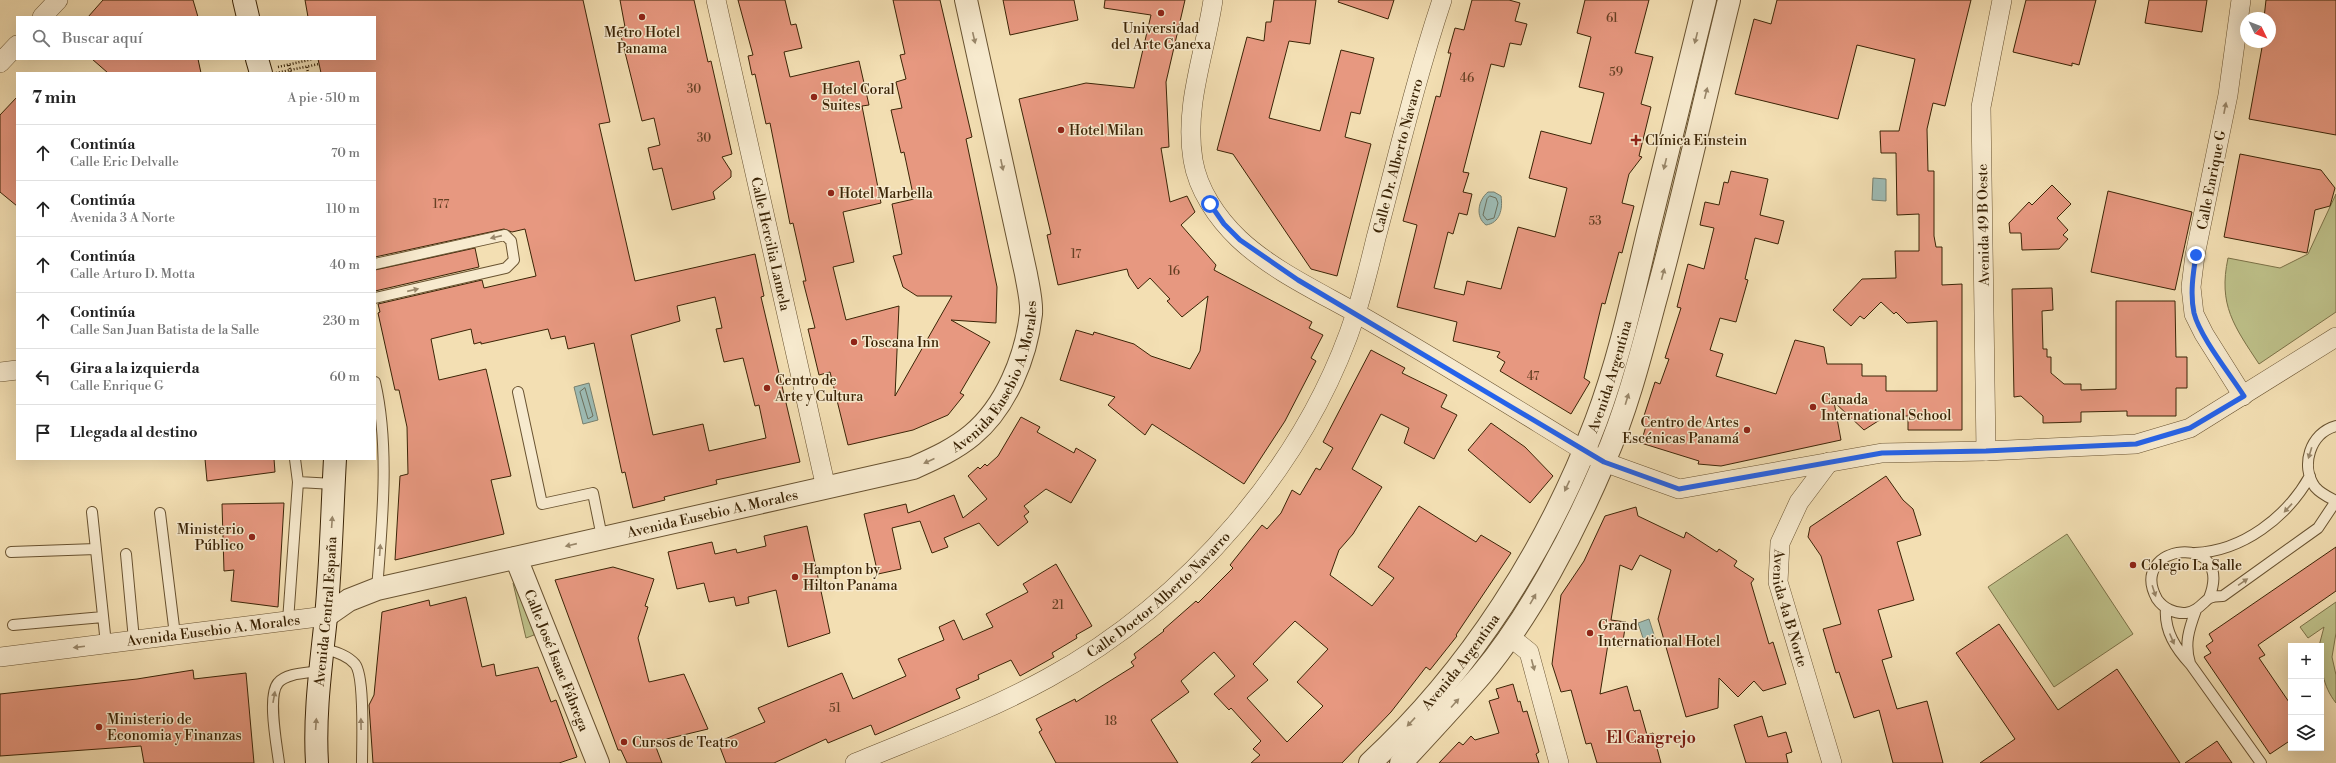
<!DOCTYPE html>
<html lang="es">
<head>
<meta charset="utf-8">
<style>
	:root { --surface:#fff; --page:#f2f2f2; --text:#222; --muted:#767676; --line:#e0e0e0 }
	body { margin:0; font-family:"Libre Bodoni",serif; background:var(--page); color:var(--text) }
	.controls { position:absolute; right:12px; bottom:12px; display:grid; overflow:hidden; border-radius:0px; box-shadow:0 4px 16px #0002 }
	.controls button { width:36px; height:36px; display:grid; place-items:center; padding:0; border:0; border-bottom:1px solid var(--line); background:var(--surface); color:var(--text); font:20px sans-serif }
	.compass { position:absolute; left:2240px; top:12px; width:36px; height:36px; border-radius:50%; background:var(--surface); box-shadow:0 4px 16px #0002; rotate:133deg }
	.stop { position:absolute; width:12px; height:12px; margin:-9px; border:3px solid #2563eb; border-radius:50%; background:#fff }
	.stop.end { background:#2563eb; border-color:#fff; box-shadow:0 1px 4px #0008 }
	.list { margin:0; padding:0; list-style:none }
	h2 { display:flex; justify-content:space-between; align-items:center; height:52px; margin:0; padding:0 16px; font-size:17px }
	h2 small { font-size:13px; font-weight:400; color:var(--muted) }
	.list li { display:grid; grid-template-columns:26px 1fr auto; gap:12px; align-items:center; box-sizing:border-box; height:56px; padding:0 16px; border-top:1px solid var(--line) }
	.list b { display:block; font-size:15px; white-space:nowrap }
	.list p { margin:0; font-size:13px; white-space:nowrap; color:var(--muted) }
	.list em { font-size:13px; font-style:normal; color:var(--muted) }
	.icon { flex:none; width:22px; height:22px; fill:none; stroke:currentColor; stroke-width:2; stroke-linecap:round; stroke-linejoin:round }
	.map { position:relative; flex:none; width:2336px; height:763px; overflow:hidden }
	.search { position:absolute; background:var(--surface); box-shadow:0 4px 16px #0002; left:16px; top:16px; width:360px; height:44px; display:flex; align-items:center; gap:10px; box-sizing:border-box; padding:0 14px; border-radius:0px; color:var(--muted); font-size:15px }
	.panel { position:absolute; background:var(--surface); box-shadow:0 4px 16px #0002; left:16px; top:72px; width:360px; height:388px; border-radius:0px }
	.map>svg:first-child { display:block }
	.green { fill:#bec18a; stroke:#7c7248 }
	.water { fill:#9dbbb4; stroke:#767f6e }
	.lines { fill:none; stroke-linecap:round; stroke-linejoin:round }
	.shore { stroke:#6c705d; stroke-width:1 }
	.building { fill:#e79880; stroke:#3b2406; fill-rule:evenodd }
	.service-casing { stroke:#695331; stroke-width:12 }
	.minor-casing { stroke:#695331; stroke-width:20 }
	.tertiary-casing { stroke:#695331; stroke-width:24 }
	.secondary-casing { stroke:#3b2406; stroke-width:24 }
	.path { stroke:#3b2406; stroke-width:2.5; stroke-dasharray:1 2; stroke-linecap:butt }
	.service { stroke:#f7eace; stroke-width:10 }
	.minor { stroke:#f7eace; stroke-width:19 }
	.tertiary { stroke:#f7eace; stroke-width:22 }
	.secondary { stroke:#f7eace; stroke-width:22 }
	.path-bridge { stroke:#3b2406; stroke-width:2.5; stroke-dasharray:1 2; stroke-linecap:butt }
	.oneway { fill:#99876a }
	.route { stroke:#2563eb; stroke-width:5 }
	.poi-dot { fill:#8f2418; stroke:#f7eace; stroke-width:1.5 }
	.labels { text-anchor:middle; stroke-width:3; stroke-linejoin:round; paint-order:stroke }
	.number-label { font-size:12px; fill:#664124 }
	.poi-label { font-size:14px; fill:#3b2406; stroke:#f7eace; text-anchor:start }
	.street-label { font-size:14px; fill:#3b2406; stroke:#f7eace }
	.quarter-label { font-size:16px; font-weight:bold; fill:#7a1f14; stroke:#f7eace }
</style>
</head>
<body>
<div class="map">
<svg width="2336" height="763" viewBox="0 0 2336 763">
	<rect width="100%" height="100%" fill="#f3dfb3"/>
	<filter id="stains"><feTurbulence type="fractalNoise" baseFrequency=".005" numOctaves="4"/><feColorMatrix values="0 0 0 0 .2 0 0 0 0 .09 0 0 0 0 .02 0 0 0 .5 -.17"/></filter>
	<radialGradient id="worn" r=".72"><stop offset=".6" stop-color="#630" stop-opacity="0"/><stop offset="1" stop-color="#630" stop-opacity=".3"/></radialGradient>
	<path class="green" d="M2336,194v118l-77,52c-25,-38 -41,-59 -31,-106l52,10 28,-14z
		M2067,534l66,100 -79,53 -66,-100z
		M516,580l19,48 -1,7 -8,3 -13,-55z
		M2336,602v31l-4,24 4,18v28c-14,-18 -15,-35 -15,-57h-2l5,-19 -16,11 -8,-11z"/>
	<path class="water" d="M1873,178l13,1v22l-14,-1z
		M1488,192h6l7,4c2,13 -1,27 -15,29 -11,-8 -8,-25 2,-33z
		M589,383l9,37 -15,4 -9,-37z
		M1649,619l7,22 -11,3 -7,-21z"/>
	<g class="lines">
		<path class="shore" d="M1490,196l6,2 2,5 -4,15 -7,2 -4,-5 4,-16z
			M585,388l8,28 -5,3 -8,-27z"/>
	</g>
	<path class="building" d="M103,0h90l5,17h-110z
		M305,0h278l27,122 -11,2 36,157 120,-27 9,42 -3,1 39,165 -84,18 1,4 -53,13 1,3 -32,8 -8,-36 -3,1 -28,-130 -26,6 -3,-13 -14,3 -3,-10 -67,15v-2l-7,2 -3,-15 -40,10 8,41 47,-11 25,107 -20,4 13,54 -109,26 5,-84 8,-2 -1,-47 -8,-37h-4l-17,-77 2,-1 -2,-8 104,-24 2,8 52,-12 -11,-47 -13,3 -8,-3 -129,28v-184h-54l-3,-14h57v-42h-67zM715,297l7,31 -6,1 8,33 19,-4 12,48 4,-1 7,33 -57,13 -6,-27 -50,11 -22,-100 49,-14 -3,-15z
		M620,0h74l14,62 3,-1 21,93 -10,3 9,14v6l-18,15 2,7 -43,11 -10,-42 -9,2 -5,-22 12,-3 -6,-27 -12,3 -23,-93 6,-1z
		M738,0h47l6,25 5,-1 6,24 -18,4 6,25 69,-16 10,44 -7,1 19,97 -38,9 11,50 -21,5 13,53 53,-14 -4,90 57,-100h-35l-14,-9 -10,-31 9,-2 -10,-50 22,-5 -10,-47 -3,1 -10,-43 11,-2 -6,-26 10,-3 -6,-24 5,-1 -12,-54h47l32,137 -6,2 31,148 -1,36 -45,-3 39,22 -30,51 4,2 -16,20 -35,15 -65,15 -18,-73 -11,3 -11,-46 7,-1 -12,-47h3l-13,-58 -3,1 -20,-101 -4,1 -11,-50 -3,1 -4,-19 5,-1z
		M1003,0h71l4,20 -68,15z
		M1105,0h80l-19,82 3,65 -8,1 9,54 17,-6 8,16 -14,13 35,40 -2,5 98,52 -3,6 14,7 -12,23 5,3 -31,60 -41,63 -92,-60 -7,11 -37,-30 7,-8 -55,-17 16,-50 17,5 1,-3 40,12 17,12 39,13 10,-18 8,-55 -26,21 -15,-16 3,-2 -20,-21 -12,11 -9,-13 -2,-7 -69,16 -11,-50 4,-1 -32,-135 67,-16 48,5 17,-73 -47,-7z
		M1274,0h42l-6,44 -21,-3 -20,77 51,13 21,-81 33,8 -14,56 -9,-2 -6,25 26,7 -34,132 -26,-7 -78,-115 -16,-4 30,-113 17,4 2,-19h5z
		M1339,0h55l-6,19 -50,-17z
		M1472,0h37l11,3 -5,18 12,3 -6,21 -11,-2 -6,24 -13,-3 -28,108 6,1 -6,19 9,2 -5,21 -8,-2 -6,21 -5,-2 -14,56 30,7 3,-14 34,8 17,-62 37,10 12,-49 -38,-10 12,-47 50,13 13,-51 -25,-6 12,-50 -14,-4 8,-33h64l-14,53 18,4 -12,47 10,3 -12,49 3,1 -13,17 -7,29 12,3 -12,47 -3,-1 -14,52 -3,-1 -18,75 6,4 -19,32 -71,-43 5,-9 -8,-5 3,-5 -47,-11 4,-19 -60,-15 20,-82 -14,-4 33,-125 4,1 11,-44h-3l7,-25 9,2z
		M1777,0h194l-26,106 -12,-3 -6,26 1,42h6v65l2,11h6v38l20,-1v146h-54v-14h-22l-22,14 -30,-28 7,38 -120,26 -23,-2 1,-3 -58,-18 5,-17 -5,-1 14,-43 5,2 9,-25 -4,-1 16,-50 -4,-1 11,-43 16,5 10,-41 -14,-3 5,-23 14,3 5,-23 4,1 3,-12 37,8 -8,36 24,6 -6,23 -23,-6 -10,41 3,1 -12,42 -16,-4 -10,32 13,4 -7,22 60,18 19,-54 29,7 3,17h35v12h24v15h51v-70l-30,2 -11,-11 -2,2 -13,-12 -17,17 -4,-3 -9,10 -18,-16 29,-31 34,-1 -1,-27h24v-37l-22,1 -1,-62h-15l-1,-22h19l16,-72 -58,-14 -19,74 -103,-25 19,-75 17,5z
		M2026,0h70l-17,65 -7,-2v3l-59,-14z
		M2149,0h58l-5,32 -57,-9z
		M2266,0h70v135l-87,-16 14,-77h7v-24h-6z
		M92,59h106l3,14h-93z
		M17,97v109l-17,-14v-77z
		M2240,154l81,16 14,18 -5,18 -15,4 -8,43 -83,-16z
		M2052,185l19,19 -14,14 11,12 -5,5 5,4 -9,10 -37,1 -1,-17h-11l-1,-10 20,-21 3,3z
		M2108,191l84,21 -17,78 -84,-18z
		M475,248l4,19 -104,24v-21z
		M2052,288l1,22 -11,1 1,38h4v8h4v16l13,11h17v6l35,-1v-88h59l1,56h11v31h-11v28h-49v-5l-46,1v10l-38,1v-7l-22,-20 -7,1 -2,-108z
		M1371,350l34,18 -3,5 45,22 -6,12 16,8 -23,44 -30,-16 5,-15 -28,-14 -29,55 30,18 -29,47 -14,16 -9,25 42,31 22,-28 -16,-11 41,-61 57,36 5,-7 30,18 -55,82 1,1 -27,34 -4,-3 -35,45 -49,51h-91l9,-8 -7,-6 8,-8 -30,-33 -2,2 -15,-16 21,-18 -21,-24 -33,29 8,11 -38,28 27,43h-122l-17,-31 3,-2 -6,-11 39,-20 1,3 58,-36 -3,-4 5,-4 -2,-4 30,-23 -1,-1 33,-29 2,2 35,-35 -3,-3 32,-40 5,4 14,-16 11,-23 8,5 16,-27 4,2 13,-22 -10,-6zM1295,621l33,28 -31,33 26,24 -36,36 -40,-44 21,-18 -15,-16z
		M1021,417l19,10 -3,5 37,21 2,-5 20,12 -25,43 -25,-14 -22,17 5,6 -5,4 4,6 -30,24 -19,-23 -35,15 4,9 -16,6 -12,-32 -28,7 9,41 -23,5 -14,-60 42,-10 2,9 46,-18 9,23 24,-19 -19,-23 10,-9 2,2 5,-5 2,2 11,-10z
		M1491,423l34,24 28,29 -23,27 -62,-53z
		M205,459h69l1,13 -68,9z
		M1886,476l17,24 10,9 8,26 -24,7 17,58 -36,10 14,47 -10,3 15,49 30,-8 16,62h-50l-14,-53 -25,8 -15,-46 -3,1 -13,-44 18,-5 -20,-68 -13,-19 2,-10z
		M284,503l-6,104 -47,-6 3,-31 -10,1 -2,-67z
		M1636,507l2,9 46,22 2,-6 31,20 2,-3 18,12 -3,5 20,13 -3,4 18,61 4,-2 13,42 -23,7 -9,-10 -16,16 -19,-19 -1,30 -32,9 -28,-98 13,-49 -31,-15 -8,15 -12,-5 -9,55 15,2 -4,25 -14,-3 -8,50 27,-8 7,25 6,-1 7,25 6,-2 8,30h-64l-6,-20 -5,1 -15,-54 -10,2 -9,-28 9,-69 23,-34 21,-45z
		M807,526l23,107 -42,14 -12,-57 -28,7 1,6 -13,3 -2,-9 -25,5 -5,-19 -27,6 -9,-37 44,-10 3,12 21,-5 1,4 29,-7 -2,-10z
		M2336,547v44l-78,54 7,10 -6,3 32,47v35l-21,14 -66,-97 7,-4 -5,-7 7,-5 -4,-7z
		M1056,564l36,62 -16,9 1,3 -25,15 2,4 -34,19 -9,-16 -33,15 1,4 -23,10 4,9 -85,37 -4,-10 -43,18 -2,-4 -52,24h-48l-8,-21 47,-20 -7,-14 84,-35 11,26 53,-23 -8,-17 46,-19 -5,-13 15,-7 9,20 30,-13 -7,-13 42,-22 -5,-8z
		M613,567l41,12 -9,27 3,1 -10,31 11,44 35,-8 24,55 -54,13 8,21h-35l-6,-13h-3l-63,-170z
		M466,597l16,70 12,-3 2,12 42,-9 13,35 5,-2 21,57 -18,6h-186l-4,-58 5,-10 8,-83 47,-12 1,6z
		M1999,624l59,86 59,-41 63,94h-200l35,-24 -59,-86z
		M193,670l1,9 52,-6 8,90h-110l-3,-17 -141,10v-62l137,-15z
		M1513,684l5,18 2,-1 3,11 4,-1 12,41 -3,2 3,9h-100l20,-21 4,3 8,-9 4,4 24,-7 -10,-32 10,-3 -3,-9z
		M1762,716l6,21 18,-5 6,20 -6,2 2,9h-42l-12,-38z
		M2217,741l15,22h-47z"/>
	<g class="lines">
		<defs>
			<path id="service" d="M375,264l130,-29 6,6 3,19 -8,8 -131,30
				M375,382c15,65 7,142 2,207
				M518,392l24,112 51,-11 9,44
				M2336,426c-26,7 -36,40 -21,61 6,7 13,10 21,14
				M298,482l36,2
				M92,512l14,132
				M160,513l15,122
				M11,552l85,-3
				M2195,553c48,-2 92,-36 115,-77
				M126,554l8,86
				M2209,598c27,-67 -83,-55 -52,1 6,9 18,15 29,14 11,-2 15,-8 22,-14 4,-3 11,-3 15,-3l95,-68 18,-27
				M2166,608c-2,23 10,41 25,57l70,98
				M288,621l10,-139 -3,-23
				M13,625l90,-8
				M322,648c12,4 24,6 33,16 10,12 7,81 7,99
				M2190,663c-6,-19 -1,-34 6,-53
				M279,763c-2,-17 -12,-67 -1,-80 8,-10 29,-10 41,-12"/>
			<g id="minor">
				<path id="s1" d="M716,0l110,488"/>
				<path d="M1213,0c-8,54 -29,105 -20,160 5,30 24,58 46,79 33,31 78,52 117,74 77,44 152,91 227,137l21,12 75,27 203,-36 104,-2 150,-7 54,-16 146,-91"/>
				<path d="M2241,0l-13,95 -33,160 -4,32 3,27 10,20 39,62"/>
				<path d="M42,17l16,-17"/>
				<path d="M0,63l17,-18"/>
				<path d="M0,372l17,-2"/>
				<path d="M1986,451l-5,-344 21,-107"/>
				<path id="s2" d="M1829,462l-30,40 -19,41 -2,39 54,181"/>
				<path d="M1509,636l20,16 30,111"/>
				<path id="s3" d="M0,657l326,-41"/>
				<path id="s4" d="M855,763c65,-27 131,-51 193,-85 139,-76 259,-214 308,-365 8,-25 14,-50 20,-75 21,-79 40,-160 66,-238"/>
			</g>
			<g id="tertiary">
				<path id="s5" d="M516,558l82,205"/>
				<path id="s6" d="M326,616l23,-16 28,-11 536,-121c20,-9 41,-18 59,-33 34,-28 54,-78 59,-121 1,-13 -3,-28 -5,-40l-60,-274"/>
				<path id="s7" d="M1370,763c100,-92 178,-215 226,-342 23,-61 37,-126 52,-189 19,-78 38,-155 57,-232"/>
				<path d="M1401,763c27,-29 54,-58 80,-88 49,-59 93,-142 123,-213 22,-50 36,-104 50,-157 28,-101 50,-204 75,-305"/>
			</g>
			<g id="secondary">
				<path d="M244,0l4,17"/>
				<path d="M257,59l4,14"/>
				<path id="s8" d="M317,763c-3,-49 4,-97 9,-146 5,-52 6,-105 9,-158"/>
			</g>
		</defs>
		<use href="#service" class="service-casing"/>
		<use href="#minor" class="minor-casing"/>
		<use href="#tertiary" class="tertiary-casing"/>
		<use href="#secondary" class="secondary-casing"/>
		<path class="path" d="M289,65l2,8
			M278,67l35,-8
			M307,67l1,6"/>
		<use href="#service" class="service"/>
		<use href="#minor" class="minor"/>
		<use href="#tertiary" class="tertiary"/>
		<use href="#secondary" class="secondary"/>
		<path class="path-bridge" d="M276,73l43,-9"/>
	</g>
	<defs><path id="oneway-solid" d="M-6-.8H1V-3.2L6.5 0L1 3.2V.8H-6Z"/></defs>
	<g class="oneway">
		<use href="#oneway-solid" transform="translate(974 38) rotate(77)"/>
		<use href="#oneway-solid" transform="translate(1696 38) rotate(104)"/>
		<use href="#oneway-solid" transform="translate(1706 93) rotate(-76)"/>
		<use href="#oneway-solid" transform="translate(2225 108) rotate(-79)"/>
		<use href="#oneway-solid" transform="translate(1665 164) rotate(104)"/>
		<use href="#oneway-solid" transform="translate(1002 165) rotate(78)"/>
		<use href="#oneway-solid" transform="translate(496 237) rotate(167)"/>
		<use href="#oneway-solid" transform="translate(1663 274) rotate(-75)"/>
		<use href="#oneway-solid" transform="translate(413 290) rotate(-13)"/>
		<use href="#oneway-solid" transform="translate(1627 399) rotate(-73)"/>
		<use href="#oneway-solid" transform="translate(2310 453) rotate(107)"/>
		<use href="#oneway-solid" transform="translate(929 461) rotate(156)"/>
		<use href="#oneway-solid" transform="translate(1567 486) rotate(115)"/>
		<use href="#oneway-solid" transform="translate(2288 508) rotate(133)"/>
		<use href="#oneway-solid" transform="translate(332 522) rotate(-86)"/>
		<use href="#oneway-solid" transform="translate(571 545) rotate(167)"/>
		<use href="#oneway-solid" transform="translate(380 550) rotate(-86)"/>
		<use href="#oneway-solid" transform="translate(2243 582) rotate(-35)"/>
		<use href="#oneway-solid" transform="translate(2154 591) rotate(72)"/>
		<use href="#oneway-solid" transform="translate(1533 599) rotate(-60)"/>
		<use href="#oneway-solid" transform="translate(2172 639) rotate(67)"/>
		<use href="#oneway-solid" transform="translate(79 647) rotate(173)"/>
		<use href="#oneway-solid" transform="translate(1533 665) rotate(75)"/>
		<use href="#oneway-solid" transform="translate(274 697) rotate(-80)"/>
		<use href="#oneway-solid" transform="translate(1455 703) rotate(-48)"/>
		<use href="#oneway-solid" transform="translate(1411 722) rotate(133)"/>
		<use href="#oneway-solid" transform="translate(316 724) rotate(-86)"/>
		<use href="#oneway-solid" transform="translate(361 724) rotate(-91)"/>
	</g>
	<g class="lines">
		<path class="route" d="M1210,204l14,20 16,16 58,40 306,182 75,27 203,-36 104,-2 150,-7 54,-16 54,-32c-14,-22 -44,-59 -50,-83 -4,-19 -1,-39 2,-58"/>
	</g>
	<g class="poi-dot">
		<circle cx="1161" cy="13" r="4"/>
		<circle cx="642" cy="17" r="4"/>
		<circle cx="814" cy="97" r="4"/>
		<circle cx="1061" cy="130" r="4"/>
		<path d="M1634 134h4v4h4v4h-4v4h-4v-4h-4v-4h4z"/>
		<circle cx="831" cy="193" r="4"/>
		<circle cx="854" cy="342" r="4"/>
		<circle cx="767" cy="388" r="4"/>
		<circle cx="1813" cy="407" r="4"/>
		<circle cx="1747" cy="430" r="4"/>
		<circle cx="252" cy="537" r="4"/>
		<circle cx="2133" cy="565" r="4"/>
		<circle cx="795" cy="577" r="4"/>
		<circle cx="1590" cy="633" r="4"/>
		<circle cx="99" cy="727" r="4"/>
		<circle cx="624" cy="742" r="4"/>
	</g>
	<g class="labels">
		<g class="number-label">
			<text x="1612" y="22">61</text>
			<text x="1616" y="76">59</text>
			<text x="1467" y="82">46</text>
			<text x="694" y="93">30</text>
			<text x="704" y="142">30</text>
			<text x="441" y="208">177</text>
			<text x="1595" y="225">53</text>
			<text x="1076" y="258">17</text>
			<text x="1174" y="275">16</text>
			<text x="1533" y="380">47</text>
			<text x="1058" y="609">21</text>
			<text x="835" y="712">51</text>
			<text x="1111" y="725">18</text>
		</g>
		<g class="poi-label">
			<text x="1161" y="33" text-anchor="middle">Universidad<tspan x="1161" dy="16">del Arte Ganexa</tspan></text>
			<text x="642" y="37" text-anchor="middle">Metro Hotel<tspan x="642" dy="16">Panama</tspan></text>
			<text x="822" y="94">Hotel Coral<tspan x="822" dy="16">Suites</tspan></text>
			<text x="1069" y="135">Hotel Milan</text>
			<text x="1645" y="145">Clínica Einstein</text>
			<text x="839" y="198">Hotel Marbella</text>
			<text x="862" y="347">Toscana Inn</text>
			<text x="775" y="385">Centro de<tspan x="775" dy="16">Arte y Cultura</tspan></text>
			<text x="1821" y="404">Canada<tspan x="1821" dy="16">International School</tspan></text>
			<text x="1739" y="427" text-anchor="end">Centro de Artes<tspan x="1739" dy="16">Escénicas Panamá</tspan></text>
			<text x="244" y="534" text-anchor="end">Ministerio<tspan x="244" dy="16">Público</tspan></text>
			<text x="2141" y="570">Colegio La Salle</text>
			<text x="803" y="574">Hampton by<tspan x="803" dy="16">Hilton Panama</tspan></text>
			<text x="1598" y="630">Grand<tspan x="1598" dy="16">International Hotel</tspan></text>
			<text x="107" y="724">Ministerio de<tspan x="107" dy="16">Economia y Finanzas</tspan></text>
			<text x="632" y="747">Cursos de Teatro</text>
		</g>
		<g class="street-label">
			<text dy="5" stroke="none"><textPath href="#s4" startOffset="862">Calle Dr. Alberto Navarro</textPath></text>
			<text transform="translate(2211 180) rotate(-79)" y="5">Calle Enrique G</text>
			<text transform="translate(1983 225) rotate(-91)" y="5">Avenida 49 B Oeste</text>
			<text dy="5" stroke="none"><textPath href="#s1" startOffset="250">Calle Hercilia Lamela</textPath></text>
			<text dy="5" stroke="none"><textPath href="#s6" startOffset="739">Avenida Eusebio A. Morales</textPath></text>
			<text dy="5" stroke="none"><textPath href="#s7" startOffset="460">Avenida Argentina</textPath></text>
			<text dy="5" stroke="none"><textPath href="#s6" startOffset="402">Avenida Eusebio A. Morales</textPath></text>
			<text dy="5" stroke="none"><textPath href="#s4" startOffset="350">Calle Doctor Alberto Navarro</textPath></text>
			<text dy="5" stroke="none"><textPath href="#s2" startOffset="162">Avenida 4a B Norte</textPath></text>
			<text dy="5" stroke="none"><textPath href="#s8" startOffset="152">Avenida Central España</textPath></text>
			<text dy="5" stroke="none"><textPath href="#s3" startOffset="215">Avenida Eusebio A. Morales</textPath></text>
			<text dy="5" stroke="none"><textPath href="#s5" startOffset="110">Calle José Isaac Fábrega</textPath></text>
			<text dy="5" stroke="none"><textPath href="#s7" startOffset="136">Avenida Argentina</textPath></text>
		</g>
		<g class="quarter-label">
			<text x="1651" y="743">El Cangrejo</text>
		</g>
	</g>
	<rect width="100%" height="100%" filter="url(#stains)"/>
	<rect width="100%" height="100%" fill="url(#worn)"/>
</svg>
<div class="controls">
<button>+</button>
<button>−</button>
<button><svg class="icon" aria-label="layers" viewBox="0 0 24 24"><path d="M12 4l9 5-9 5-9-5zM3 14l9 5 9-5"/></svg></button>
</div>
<svg class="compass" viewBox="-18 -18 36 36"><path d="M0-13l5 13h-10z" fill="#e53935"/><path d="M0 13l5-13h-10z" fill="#767676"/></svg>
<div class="stop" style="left:1210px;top:204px"></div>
<div class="stop end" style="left:2196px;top:255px"></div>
<div class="search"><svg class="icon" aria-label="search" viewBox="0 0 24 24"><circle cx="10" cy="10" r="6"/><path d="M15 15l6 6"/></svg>Buscar aquí</div>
<section class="panel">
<h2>7 min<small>A pie · 510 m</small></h2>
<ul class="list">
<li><svg class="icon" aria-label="ahead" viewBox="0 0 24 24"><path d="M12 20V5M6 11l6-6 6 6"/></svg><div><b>Continúa</b><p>Calle Eric Delvalle</p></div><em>70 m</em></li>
<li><svg class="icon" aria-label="ahead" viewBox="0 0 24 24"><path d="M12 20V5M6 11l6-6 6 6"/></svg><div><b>Continúa</b><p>Avenida 3 A Norte</p></div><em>110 m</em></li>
<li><svg class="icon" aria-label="ahead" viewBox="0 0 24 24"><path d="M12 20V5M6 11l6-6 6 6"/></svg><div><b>Continúa</b><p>Calle Arturo D. Motta</p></div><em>40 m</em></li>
<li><svg class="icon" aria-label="ahead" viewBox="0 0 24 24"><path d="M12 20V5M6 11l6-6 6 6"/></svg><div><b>Continúa</b><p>Calle San Juan Batista de la Salle</p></div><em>230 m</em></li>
<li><svg class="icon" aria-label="left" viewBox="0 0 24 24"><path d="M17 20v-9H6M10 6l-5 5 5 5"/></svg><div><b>Gira a la izquierda</b><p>Calle Enrique G</p></div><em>60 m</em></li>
<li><svg class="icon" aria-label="arrive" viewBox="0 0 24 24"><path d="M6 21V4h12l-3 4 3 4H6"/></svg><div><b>Llegada al destino</b></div></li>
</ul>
</section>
</div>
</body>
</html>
